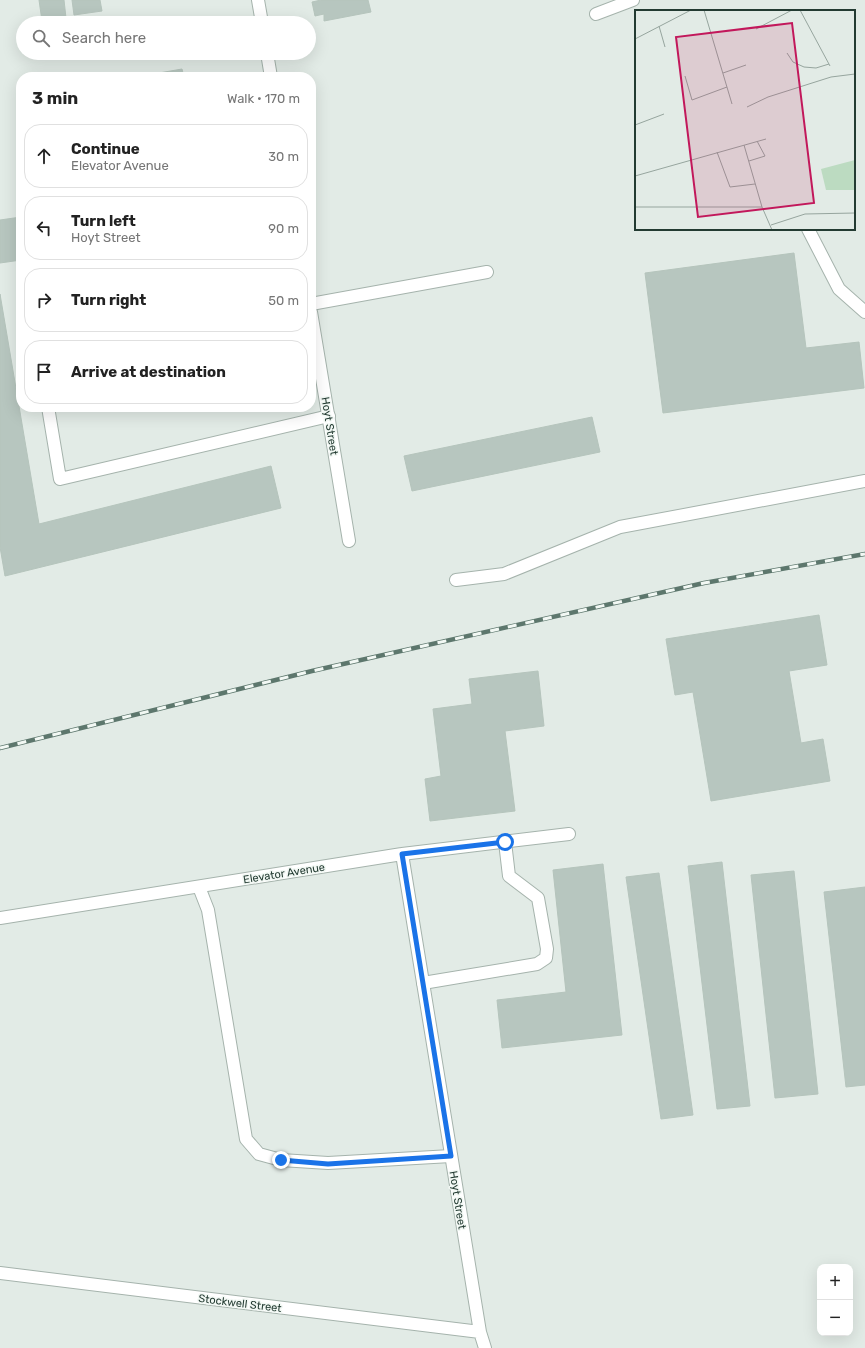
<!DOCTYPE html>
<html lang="en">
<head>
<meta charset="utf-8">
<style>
	:root { --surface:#fff; --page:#f2f2f2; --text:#222; --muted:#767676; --line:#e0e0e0 }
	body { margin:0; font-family:Rubik,sans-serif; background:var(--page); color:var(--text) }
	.controls { position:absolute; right:12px; bottom:12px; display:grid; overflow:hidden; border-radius:8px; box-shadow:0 4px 16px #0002 }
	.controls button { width:36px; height:36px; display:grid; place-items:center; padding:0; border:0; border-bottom:1px solid var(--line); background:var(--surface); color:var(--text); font:20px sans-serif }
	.stop { position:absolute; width:12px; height:12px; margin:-9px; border:3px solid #1a73e8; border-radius:50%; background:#fff }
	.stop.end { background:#1a73e8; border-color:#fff; box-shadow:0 1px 4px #0008 }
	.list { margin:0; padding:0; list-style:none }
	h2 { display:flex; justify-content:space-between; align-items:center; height:52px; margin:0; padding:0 16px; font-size:17px }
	h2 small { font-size:13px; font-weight:400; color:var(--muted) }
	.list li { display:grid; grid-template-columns:26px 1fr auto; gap:12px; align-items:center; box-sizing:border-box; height:64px; margin:0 8px 8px; padding:0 8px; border:1px solid var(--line); border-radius:16px }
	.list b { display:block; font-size:15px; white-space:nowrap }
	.list p { margin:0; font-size:13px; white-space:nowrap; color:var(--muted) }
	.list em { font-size:13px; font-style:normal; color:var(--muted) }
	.icon { flex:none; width:22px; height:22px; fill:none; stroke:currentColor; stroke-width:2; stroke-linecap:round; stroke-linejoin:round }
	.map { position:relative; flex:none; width:865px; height:1348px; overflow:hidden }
	.search { position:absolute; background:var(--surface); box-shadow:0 4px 16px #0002; left:16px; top:16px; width:300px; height:44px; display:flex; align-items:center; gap:10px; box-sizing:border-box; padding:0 14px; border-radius:22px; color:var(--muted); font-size:15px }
	.panel { position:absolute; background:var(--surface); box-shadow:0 4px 16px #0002; left:16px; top:72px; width:300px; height:340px; border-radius:16px }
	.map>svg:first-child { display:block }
	.building { fill:#b7c6bf; stroke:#b5c4bc }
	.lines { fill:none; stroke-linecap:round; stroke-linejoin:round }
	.service-casing { stroke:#a5b3ac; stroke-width:14 }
	.minor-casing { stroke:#a5b3ac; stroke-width:14 }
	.service { stroke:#fff; stroke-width:12 }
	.minor { stroke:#fff; stroke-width:12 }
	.rail-casing { stroke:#5d776d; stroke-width:4.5 }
	.rail { stroke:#f2f8f4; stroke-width:3; stroke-dasharray:9; stroke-linecap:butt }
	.route { stroke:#1a73e8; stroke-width:5 }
	.labels { text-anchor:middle; stroke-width:3; stroke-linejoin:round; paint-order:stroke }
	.street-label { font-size:11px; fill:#233b32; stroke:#f2f8f4 }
	.inset-road { fill:none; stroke:#96a59e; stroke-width:1 }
	.view { fill:#c2185b; fill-opacity:0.15; stroke:#c2185b; stroke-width:2 }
	.inset-edge { fill:none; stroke:#233b32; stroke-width:2 }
</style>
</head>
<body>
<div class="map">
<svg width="865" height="1348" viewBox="0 0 865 1348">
	<rect width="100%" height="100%" fill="#e2ebe6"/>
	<path class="building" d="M39,0h25l2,18 -24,3z
		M72,0h28l2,11 -28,4z
		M321,0h47l3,12 -47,9v-7l-9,2 -3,-14z
		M182,69l2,8h-25v-4z
		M21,217v43l-21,3v-43z
		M794,253l12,95 53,-6 5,46 -201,25 -18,-140z
		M0,294l39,230 232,-58 10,42 -276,68 -5,-29z
		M592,417l8,35 -188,39 -8,-35z
		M819,615l8,50 -38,6 12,72 22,-4 7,42 -119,20 -18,-109 -18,3 -9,-56z
		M538,671l6,55 -39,5 10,80 -85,10 -5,-42 16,-3 -8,-67 39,-5 -3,-25z
		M722,862l28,244 -33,3 -29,-243z
		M603,864l19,171 -120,13 -5,-48 69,-8 -13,-122z
		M794,871l24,223 -43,4 -24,-223z
		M659,873l34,242 -32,4 -35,-242z
		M865,887v198l-19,2 -22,-195z"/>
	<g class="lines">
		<defs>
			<path id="service" d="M808,229l31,60 26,23
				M311,304l176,-32
				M48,407l12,72 269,-63
				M456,580l48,-6 116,-47 245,-46
				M199,887l9,23 38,229 13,15 22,6 47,3 123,-7
				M423,983l114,-19 9,-6 1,-9 -9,-51 -29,-22 -4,-34"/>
			<path id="minor" d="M258,0l4,23
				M596,14l37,-14
				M267,53l4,24
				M311,312l38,229
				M402,854l78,478 5,16
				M0,918l402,-64 167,-20
				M0,1273l480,59"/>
		</defs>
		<use href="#service" class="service-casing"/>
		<use href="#minor" class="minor-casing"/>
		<use href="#service" class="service"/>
		<use href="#minor" class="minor"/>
		<defs>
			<path id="rail" d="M0,748l312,-77 392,-88 161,-29"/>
		</defs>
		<use href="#rail" class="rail-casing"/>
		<use href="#rail" class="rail"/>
	</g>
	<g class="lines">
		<path class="route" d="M281,1160l47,4 123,-8 -49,-302 103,-12"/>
	</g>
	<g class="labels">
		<g class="street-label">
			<text transform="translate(330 426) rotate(81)" y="4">Hoyt Street</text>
			<text transform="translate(284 873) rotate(-9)" y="4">Elevator Avenue</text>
			<text transform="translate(458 1200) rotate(81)" y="4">Hoyt Street</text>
			<text transform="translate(240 1303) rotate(7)" y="4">Stockwell Street</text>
		</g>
	</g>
	<g transform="translate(635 10)">
		<rect width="220" height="220" fill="#e2ebe6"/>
		<path d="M220,150v30h-29l-5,-21z" fill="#bcdbc1"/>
		<path class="inset-road" d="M69,0l28,94M165,0l30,56M24,16l6,21M121,19l36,-19M0,29l56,-29M152,43l6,9 11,5 12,1 13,-4M88,63l23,-8M50,66l7,24 35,-13M112,97l21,-10 63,-20 24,-3M0,115l29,-11M109,135l18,62 10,23M82,142l13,35 25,-3M114,151l16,-5 -8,-15M0,166l131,-37M0,197h127M136,215l34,-11 50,-1"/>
		<path class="view" d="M157,13l22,180 -116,14 -22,-180z"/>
		<rect width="220" height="220" class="inset-edge"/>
	</g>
</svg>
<div class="controls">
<button>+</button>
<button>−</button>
</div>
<div class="stop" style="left:505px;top:842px"></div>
<div class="stop end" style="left:281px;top:1160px"></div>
<div class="search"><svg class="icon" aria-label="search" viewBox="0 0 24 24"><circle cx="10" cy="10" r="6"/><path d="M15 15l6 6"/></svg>Search here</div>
<section class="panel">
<h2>3 min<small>Walk · 170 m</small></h2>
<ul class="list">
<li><svg class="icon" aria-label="ahead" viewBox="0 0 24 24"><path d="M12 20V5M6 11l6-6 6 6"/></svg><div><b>Continue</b><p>Elevator Avenue</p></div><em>30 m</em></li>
<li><svg class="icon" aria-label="left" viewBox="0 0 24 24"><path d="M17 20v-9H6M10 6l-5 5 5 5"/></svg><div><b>Turn left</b><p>Hoyt Street</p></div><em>90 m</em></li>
<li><svg class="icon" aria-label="right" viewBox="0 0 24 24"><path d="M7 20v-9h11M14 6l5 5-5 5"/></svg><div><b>Turn right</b></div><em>50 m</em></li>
<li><svg class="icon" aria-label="arrive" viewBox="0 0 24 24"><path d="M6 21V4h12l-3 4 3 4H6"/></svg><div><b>Arrive at destination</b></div></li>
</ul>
</section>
</div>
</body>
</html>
